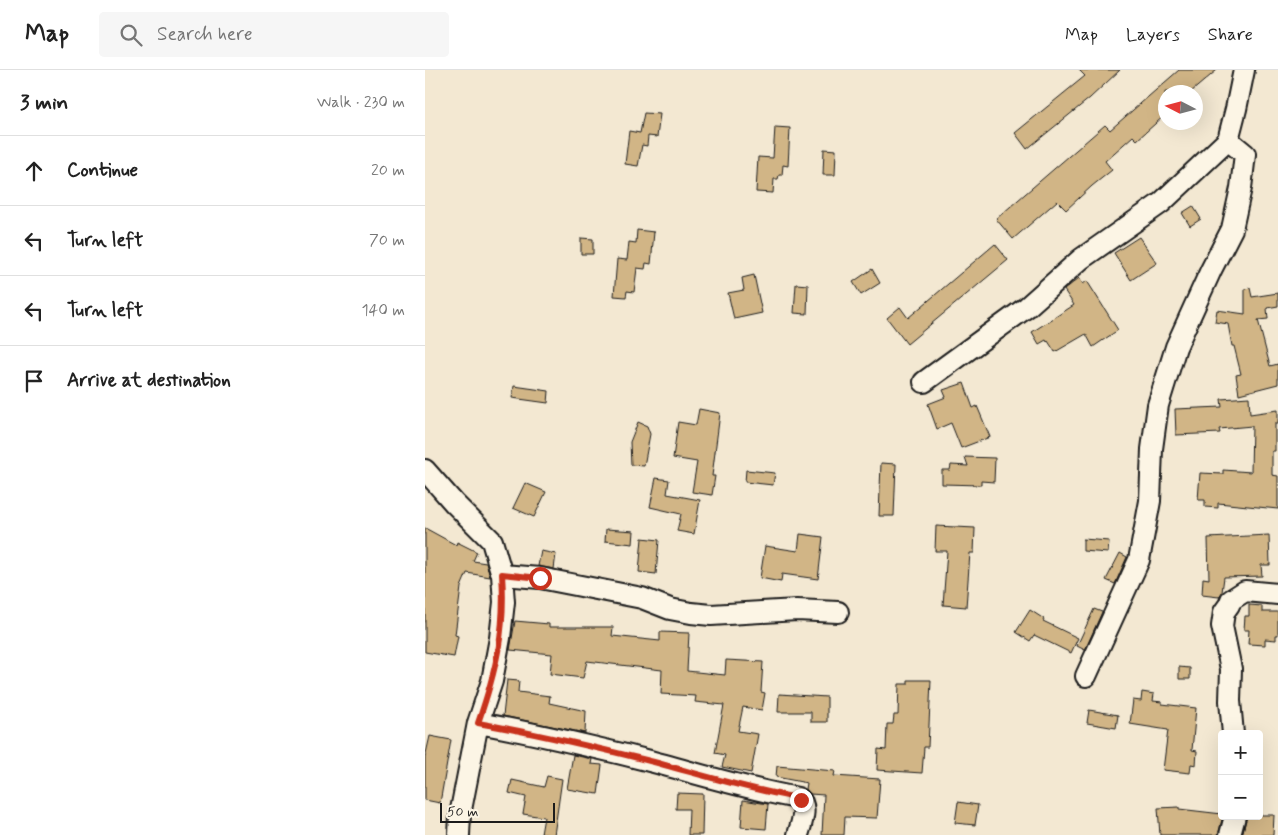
<!DOCTYPE html>
<html lang="en">
<head>
<meta charset="utf-8">
<style>
	:root { --surface:#fff; --page:#f6f6f6; --text:#222; --muted:#767676; --line:#e0e0e0 }
	body { margin:0; font-family:Mynerve,sans-serif; background:var(--page); color:var(--text) }
	.controls { position:absolute; right:15px; bottom:15px; display:grid; overflow:hidden; border-radius:5px; box-shadow:0 5px 20px #0002 }
	.controls button { width:45px; height:45px; display:grid; place-items:center; padding:0; border:0; border-bottom:1px solid var(--line); background:var(--surface); color:var(--text); font:25px sans-serif }
	.compass { position:absolute; left:733px; top:15px; width:45px; height:45px; border-radius:50%; background:var(--surface); box-shadow:0 5px 20px #0002; rotate:276deg }
	.scale { position:absolute; left:15px; bottom:12px; width:115px; box-sizing:border-box; padding-left:5px; border:2px solid #1c1c1c; border-top:0; font-size:14px; line-height:18px; white-space:nowrap; color:#1c1c1c; -webkit-text-stroke:4px #fcf5e5; paint-order:stroke }
	.stop { position:absolute; width:15px; height:15px; margin:-11px; border:4px solid #c8321e; border-radius:50%; background:#fff }
	.stop.end { background:#c8321e; border-color:#fff; box-shadow:0 1px 5px #0008 }
	.list { margin:0; padding:0; list-style:none }
	h2 { display:flex; justify-content:space-between; align-items:center; height:65px; margin:0; padding:0 20px; font-size:21px }
	h2 small { font-size:16px; font-weight:400; color:var(--muted) }
	.list li { display:grid; grid-template-columns:32px 1fr auto; gap:15px; align-items:center; box-sizing:border-box; height:70px; padding:0 20px; border-top:1px solid var(--line) }
	.list b { display:block; font-size:19px; white-space:nowrap }
	.list em { font-size:16px; font-style:normal; color:var(--muted) }
	.icon { flex:none; width:28px; height:28px; fill:none; stroke:currentColor; stroke-width:2; stroke-linecap:round; stroke-linejoin:round }
	.map { position:relative; flex:none; width:853px; height:765px; overflow:hidden }
	header { display:flex; align-items:center; gap:30px; box-sizing:border-box; height:70px; padding:0 25px; background:var(--surface); border-bottom:1px solid var(--line) }
	header strong { font-size:24px }
	nav { display:flex; gap:28px; margin-inline-start:auto; font-size:18px }
	.search { width:350px; height:45px; background:var(--page); display:flex; align-items:center; gap:12px; box-sizing:border-box; padding:0 18px; border-radius:5px; color:var(--muted); font-size:19px }
	main { display:flex }
	aside { flex:1; background:var(--surface) }
	.map>svg:first-child { display:block }
	.building { fill:#d1b586; stroke:#1c1c1c }
	.lines { fill:none; stroke-linecap:round; stroke-linejoin:round }
	.minor-casing { stroke:#1c1c1c; stroke-width:24 }
	.minor { stroke:#fcf5e5; stroke-width:20 }
	.route { stroke:#c8321e; stroke-width:6 }
</style>
</head>
<body>
<header>
<strong>Map</strong>
<div class="search"><svg class="icon" aria-label="search" viewBox="0 0 24 24"><circle cx="10" cy="10" r="6"/><path d="M15 15l6 6"/></svg>Search here</div>
<nav><a>Map</a><a>Layers</a><a>Share</a></nav>
</header>
<main>
<aside>
<h2>3 min<small>Walk · 230 m</small></h2>
<ul class="list">
<li><svg class="icon" aria-label="ahead" viewBox="0 0 24 24"><path d="M12 20V5M6 11l6-6 6 6"/></svg><div><b>Continue</b></div><em>20 m</em></li>
<li><svg class="icon" aria-label="left" viewBox="0 0 24 24"><path d="M17 20v-9H6M10 6l-5 5 5 5"/></svg><div><b>Turn left</b></div><em>70 m</em></li>
<li><svg class="icon" aria-label="left" viewBox="0 0 24 24"><path d="M17 20v-9H6M10 6l-5 5 5 5"/></svg><div><b>Turn left</b></div><em>140 m</em></li>
<li><svg class="icon" aria-label="arrive" viewBox="0 0 24 24"><path d="M6 21V4h12l-3 4 3 4H6"/></svg><div><b>Arrive at destination</b></div></li>
</ul>
</aside>
<div class="map">
<svg width="853" height="765" viewBox="0 0 853 765">
	<rect width="100%" height="100%" fill="#f3e8d2"/>
	<filter id="ink" filterUnits="userSpaceOnUse"><feTurbulence type="fractalNoise" baseFrequency=".02" numOctaves="2"/><feDisplacementMap in="SourceGraphic" scale="10" xChannelSelector="R" yChannelSelector="G"/><feConvolveMatrix kernelMatrix="1 2 1 2 8 2 1 2 1" color-interpolation-filters="sRGB"/></filter>
	<g filter="url(#ink)">
		<path class="building" d="M654,0h41l-30,28 -63,51 -12,-16 70,-57z
			M754,0h38l-26,22h-26v23l-28,25 -4,-4 -28,25 7,9 -20,16 -26,24 -9,-9 -44,38 -17,-20 109,-94 5,5z
			M219,43l16,1 -3,23 -9,-1 -1,10 -5,-1 -4,21 -13,-2 4,-33 11,2z
			M350,57l15,1 -2,38 -5,-1 -1,10h-3l-1,4h-4l-1,14 -17,-1 2,-35 15,1z
			M399,79l12,1 -1,25h-12z
			M768,136l8,13 -11,7 -8,-13z
			M212,160l17,2 -3,32 -5,-1 -1,6 -8,-1 -3,24 -7,-1 -1,6 -12,-1 3,-37 10,1 2,-18 7,1z
			M714,167l18,26 -26,17 -17,-27z
			M156,168l12,1v15h-12z
			M570,174l13,16 -101,84 -20,-26 13,-11 8,11z
			M447,199l8,14 -19,12 -8,-13z
			M329,205l8,38 -28,6 -6,-26 16,-3 -2,-12z
			M654,208l4,6 4,-3 31,49 -25,17 -7,-13 -31,18 -7,-11 -1,1 -1,-2 -7,4 -7,-12 42,-27 -10,-15z
			M371,214l12,1 -1,29 -13,-1z
			M825,218l2,9 26,-4v13l-11,2 1,11 -10,1 12,46 8,-2v20l-39,10 -3,-19 5,-1 -7,-28h-2l-4,-22 -13,-2 2,-12 28,4v-25z
			M539,313l9,25 4,-2 13,31 -29,11 -10,-25 -14,6 -9,-25 18,-7 -3,-7z
			M89,316l35,5 -1,12 -36,-5z
			M824,327l1,17 28,-4v14h-3v27h-3v24l6,1v33l-60,-6v5l-13,-1v-7h-7l2,-27 23,1v-4l28,2 1,-46 -33,3 1,4 -44,2 -1,-26 47,-2 -1,-8z
			M274,339l21,4 -8,63h3l-3,19 -20,-3 5,-30 -24,-4 5,-36 18,3z
			M213,352l9,4 3,8 -6,32 -13,-1 -1,-23z
			M540,387l30,1 -1,24 -13,-1v4l-39,-1v-14h8l1,-5 17,1z
			M456,393l15,1 -2,52h-15z
			M321,400l29,3 -2,12 -28,-3z
			M231,408l13,2 -2,14 33,6 -6,34 -17,-3 4,-17 -31,-7z
			M100,413l21,9 -12,25 -21,-9z
			M511,456l39,2 -1,25h-4l-4,54 -23,-2 4,-54h-12z
			M0,458l31,17 1,-3 20,10 -4,9 13,2 4,14 -23,-4 -6,14 -6,48 3,1 -4,21 -29,-5z
			M181,459l28,2 -1,13 -28,-3z
			M375,464l23,3 -5,42 -36,-5 -1,8 -21,-4 5,-32 33,5z
			M844,465l1,30h-9l1,11 -38,1 -2,15 -3,5 -17,-2 1,-17 6,1 -1,-41z
			M217,468l17,2 -3,34 -17,-2z
			M658,469l26,2 -1,12 -25,-2z
			M116,481l15,3 -2,15 -16,-3z
			M695,483l7,4 -12,27 -9,-4z
			M824,535l13,1v6h16v23h-2v5l-11,-1v6l-17,-1 1,-14h-5l1,-14h4z
			M669,539l8,3 -17,38 -8,-4z
			M605,540l14,9 -1,2 35,17 -7,15 -37,-18 -4,6 -14,-9z
			M90,551l34,3v3h64l-1,9 48,5v-9l29,1 -2,38 38,4 1,-15 37,2 -2,30 4,1 -3,17 -19,-3 -5,24 20,3 -7,39 -29,-6 3,-12 -10,-2 9,-48 -29,-3 1,-6 -35,-2 1,-24 -75,-9 -4,17 -33,-4 2,-20 -42,-4z
			M754,597l11,1v11h-11z
			M82,610l12,1 -1,11 32,4 -1,7 37,8 -1,22 -82,-17z
			M483,610h23l-3,67h-4l-2,26 -45,-3 1,-21 8,1 1,-26h6l1,-9h4l1,-31h9z
			M717,622l12,2 -1,7 9,1v2l34,4 -4,42 5,1 -1,14 -5,-1 -1,9 -27,-3 5,-40 -38,-6 3,-24 8,1z
			M354,624l48,3v25h-16v-10h-33z
			M664,640l29,5 -2,13 -29,-5z
			M5,666l21,4 -11,63 -15,-3v-42z
			M148,685l19,4 -1,5 11,1 -4,29 -31,-5z
			M352,696l58,5 -1,5 46,3 -3,39 -32,-1 -1,18h-22l2,-40 -14,-1 -4,-5 1,-6 -31,-6z
			M122,706l15,3 -8,56 -13,-1 3,-17 -21,-3 3,-17 -17,-4 3,-13 32,7z
			M252,723l26,1 -1,41h-14l1,-26h-13z
			M318,730l25,4 -2,25 -25,-2z
			M533,732l20,3 -3,20 -20,-2z
			M754,737v2l43,5 1,2 -5,19h-58l-2,-27z
			M834,745h15l-1,20h-31l5,-19z"/>
		<g class="lines">
			<defs>
				<path id="minor" d="M499,312l103,-75 54,-48 80,-56 67,-63 8,-31 8,-39
					M0,400l29,33 38,38 10,34 2,27 -4,36 -8,43 -14,42 -18,92 -1,20
					M77,505l38,3 102,20 28,11 21,4 20,2 86,-5 41,2
					M661,606l53,-116 11,-59 2,-52 6,-44 18,-58 35,-77 21,-41 9,-41 4,-34 -17,-14
					M53,653c56,10 112,23 168,37 50,13 100,29 152,38 11,8 3,26 0,37
					M808,664l-3,-33 1,-32 -9,-43 2,-14 5,-7 2,-5 14,-9 33,3
					M805,765l5,-19"/>
			</defs>
			<use href="#minor" class="minor-casing"/>
			<use href="#minor" class="minor"/>
		</g>
	</g>
	<g class="lines" filter="url(#ink)">
		<path class="route" d="M115,508l-38,-4c4,56 -6,97 -24,149 56,10 112,23 168,37 50,13 100,29 152,38l3,2"/>
	</g>
</svg>
<div class="controls">
<button>+</button>
<button>−</button>
</div>
<svg class="compass" viewBox="-18 -18 36 36"><path d="M0-13l5 13h-10z" fill="#e53935"/><path d="M0 13l5-13h-10z" fill="#767676"/></svg>
<div class="scale">50 m</div>
<div class="stop" style="left:115px;top:508px"></div>
<div class="stop end" style="left:376px;top:730px"></div>
</div>
</main>
</body>
</html>
